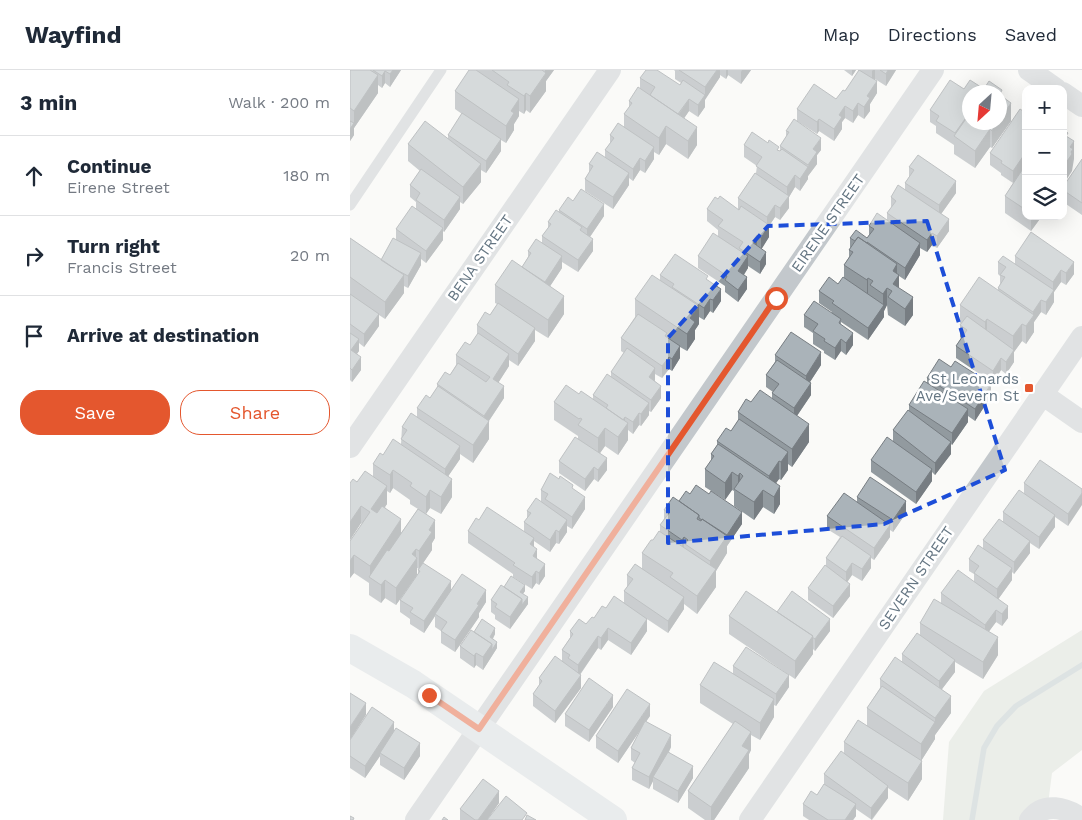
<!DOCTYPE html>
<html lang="en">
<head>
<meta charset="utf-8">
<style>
	:root { --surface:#fff; --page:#f2f2f3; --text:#1f2937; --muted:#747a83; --line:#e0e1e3; --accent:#e4572e }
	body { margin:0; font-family:"Work Sans",sans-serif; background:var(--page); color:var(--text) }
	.controls { position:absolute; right:15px; top:15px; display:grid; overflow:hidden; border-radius:10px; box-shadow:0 5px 20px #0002 }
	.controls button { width:45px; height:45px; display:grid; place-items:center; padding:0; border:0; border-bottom:1px solid var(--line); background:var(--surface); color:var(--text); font:25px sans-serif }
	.compass { position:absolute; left:612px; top:15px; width:45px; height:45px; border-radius:50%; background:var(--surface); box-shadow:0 5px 20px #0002; rotate:206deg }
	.stop { position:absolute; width:15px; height:15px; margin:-11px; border:4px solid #e4572e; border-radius:50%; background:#fff }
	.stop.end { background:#e4572e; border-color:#fff; box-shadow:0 1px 5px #0008 }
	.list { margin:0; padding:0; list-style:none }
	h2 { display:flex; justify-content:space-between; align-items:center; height:65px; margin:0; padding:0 20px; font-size:21px }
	h2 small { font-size:16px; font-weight:400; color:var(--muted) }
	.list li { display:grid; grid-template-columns:32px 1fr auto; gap:15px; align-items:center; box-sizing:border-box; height:80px; padding:0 20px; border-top:1px solid var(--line) }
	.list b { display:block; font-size:19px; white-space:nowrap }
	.list p { margin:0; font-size:16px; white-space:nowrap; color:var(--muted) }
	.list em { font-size:16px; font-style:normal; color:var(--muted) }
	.actions { display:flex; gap:10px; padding:15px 20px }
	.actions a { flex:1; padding:11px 0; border:1px solid var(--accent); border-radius:20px; text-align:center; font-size:18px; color:var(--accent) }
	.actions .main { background:var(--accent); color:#fff }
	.icon { flex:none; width:28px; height:28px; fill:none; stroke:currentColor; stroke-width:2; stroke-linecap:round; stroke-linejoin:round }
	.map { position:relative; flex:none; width:732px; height:750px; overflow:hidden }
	header { display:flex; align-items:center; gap:30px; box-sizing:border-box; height:70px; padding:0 25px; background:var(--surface); border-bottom:1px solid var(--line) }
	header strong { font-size:24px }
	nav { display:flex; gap:28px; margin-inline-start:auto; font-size:18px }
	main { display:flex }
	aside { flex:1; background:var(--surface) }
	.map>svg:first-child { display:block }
	.green { fill:#dadfd7 }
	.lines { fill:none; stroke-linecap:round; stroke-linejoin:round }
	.stream { stroke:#bbc7cb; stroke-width:5.5 }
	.lane { stroke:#c3c8cc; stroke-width:11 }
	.street { stroke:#c3c8cc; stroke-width:22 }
	.secondary { stroke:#d6dbdf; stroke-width:28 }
	.wall { fill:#929a9f; fill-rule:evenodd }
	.shaded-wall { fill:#777d82 }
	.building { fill:#aab3b9; stroke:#777d82 }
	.route { stroke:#e4572e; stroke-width:6 }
	.marked { fill:none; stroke:#1d4ed8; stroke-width:4; stroke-dasharray:10 6; stroke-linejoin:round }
	.poi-dot { fill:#e4572e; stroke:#fff; stroke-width:2 }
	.labels { text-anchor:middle; stroke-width:5; stroke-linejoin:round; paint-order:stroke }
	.street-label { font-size:15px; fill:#657683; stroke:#fff }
	.poi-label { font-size:15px; fill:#657683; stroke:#fff; text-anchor:end }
</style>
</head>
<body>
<header>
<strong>Wayfind</strong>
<nav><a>Map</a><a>Directions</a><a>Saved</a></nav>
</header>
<main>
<aside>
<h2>3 min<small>Walk · 200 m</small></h2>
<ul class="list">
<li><svg class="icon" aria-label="ahead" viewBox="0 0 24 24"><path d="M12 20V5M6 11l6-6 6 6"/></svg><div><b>Continue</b><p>Eirene Street</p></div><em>180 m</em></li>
<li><svg class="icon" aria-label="right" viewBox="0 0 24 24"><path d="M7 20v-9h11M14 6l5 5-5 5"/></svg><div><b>Turn right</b><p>Francis Street</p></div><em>20 m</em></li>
<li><svg class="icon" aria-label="arrive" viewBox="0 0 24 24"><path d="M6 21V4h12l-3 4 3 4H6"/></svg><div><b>Arrive at destination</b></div></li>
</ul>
<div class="actions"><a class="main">Save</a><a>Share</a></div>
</aside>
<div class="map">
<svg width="732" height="750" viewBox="0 0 732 750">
	<rect width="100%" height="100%" fill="#fafaf8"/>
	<path class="green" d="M732,560v120l-30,23 -6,47h-103l6,-78 35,-51z"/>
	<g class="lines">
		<path class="stream" d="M622,750l12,-72 13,-22 19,-20 66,-41"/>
		<path class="lane" d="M0,135l91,-135"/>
		<path class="street" d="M679,0l27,19
			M713,23l19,13
			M692,324l40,28
			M0,377l260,-377
			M66,750l517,-750
			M400,750l332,-483
			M680,750c14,-19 36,-12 52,-1"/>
		<path class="secondary" d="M0,578l63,36 200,136"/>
	</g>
	<path class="wall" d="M0,0h51l-11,17 -5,-4 -3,5 -4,-3v8l-24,35v7l-4,6z
		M127,0h77l-8,11v10l-16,22 -4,-3 -2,4 -5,-3v5l-5,8v6l-8,13 -5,-3v11l-15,22 -5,-3v12l-18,22 -3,-2v7l-16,23 -1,-1v9l-17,23 -5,-4v6l-13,23 -4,-2v7l-19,26 -6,-4v11l-15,21 -5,-4v8l-3,3 5,16 -9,12 -2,-2v-142l31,22 15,-20v-11l20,-21v-6l-6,-5v-12l10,-14 -12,-10v-17l40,-6v-3l14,-21 -7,-5v-18z
		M324,0h77l-10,14 -13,-9 -2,4 -6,-4v2l-15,22v8l-7,10 -9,-6 -5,7 13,27 -9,14 -22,-15 -7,11 -5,-3v7l-9,14 -5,-3 -7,11 -4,-3v7l-16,24 -28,-18v-12l4,-6v-9l16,-7v-7l5,-7v-8l14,-8v-13l5,-6v-7l11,-12v-11l40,7 1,-2 -6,-4v-8z
		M494,0h12l-4,6z
		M508,0h38l-10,16 -11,-7h-1l3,14 -7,11v7l-6,8 -6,-4 -5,8 -8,-5 -3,4v7l-8,12 -15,-10 -2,3 -20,-13v-12l39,-10 9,-8 13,-19z
		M614,19h20l18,8 9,24 -19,27 -2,-1 -15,21 -21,-14v-9l-18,-12v-7l-6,-4v-12zM620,22l30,30h-30z
		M676,43v103h16l-11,15 -26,-18v-17l8,-13 -12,-8v-2l-11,-8v-12z
		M436,61l35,19 -4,5v9l-9,12v3l-8,12 -5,-4 -6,10v11l-9,12 -5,-3 -6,9v11l-8,12 5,15 -6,10 -12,-8v2l-4,7 3,14 -9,13 -13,-10v-6l-27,-18v-12l20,-20v-6l-11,-9v-12h31v-11l18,-25 1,-7 -13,-9v-12l36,6v-5l6,-9z
		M732,89v56l-19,-13v-15z
		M559,97l47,26 -15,21 8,17 -12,17 -5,-3 -5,7 -7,-4v7l-15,25 -6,-4v12l14,27 -8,11 -17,-11 -1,-10 -3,6v6l-16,23 -27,-18v3l12,20 -7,10 -5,-4 -6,9 -11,-7v-2l-11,-7v-11l-9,-6v-12l28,-2v-1l-13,-9v-12l19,-7 6,-6v-13l5,-8v-7l1,-2v-10h17l2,-3v-9l18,-6v-7l4,-5v-11l14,-7v-7l4,-6z
		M223,131l31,15 -14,21 3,14 -15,21 -16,-10v6l-12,18 14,28 -16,24 -13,-8v11l-17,25 -9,-6v6l-11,17 6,15 -15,23v18l-16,24 -13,-9v5l-12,17 4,21 -11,17 -11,-6 -4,6 9,24 -3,5v7l-13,19 -2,-1v7l-21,30 -11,-7 -4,5 -12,-8v-12l-15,-10 -4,5v-37l12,-17 -1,-1 -11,17v-57l23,-6v-13l10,-9 18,-11 1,-17 15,-9v-10l13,-10 7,-10v-4l13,-9 6,-10v-10l14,-10 7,-10v-10l13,-10 7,-11 -2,-1v-18l27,-18 6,-10v-6l14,-8v-7l6,-7v-7l11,-10v-2zM43,418l17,12v4l8,5 -17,24 -16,-26 2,-3v-13l3,2z
		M665,186l59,18 -8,11 -5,-3 -7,10v10l-8,13 -5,-3 -7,10v10l-8,12 -4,-3 -8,11v10l-8,12 -5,-4 -8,13 -37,-25v-12l5,-8 -1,-1v-12l1,-1 -1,-1v-18l38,-15v-2l2,-4v-8l-2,-2v-12l17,2z
		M310,205l48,5 13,21 -8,12 -3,-2 -6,9 -5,-3v7l-4,6v9l-8,12 -7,-4v11l-8,13 -3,-2 -7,9 -7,-4v7l6,17 -10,14 -2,-1v4l-8,11 -2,-1 -6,9 -5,-4v10l-10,15 -13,-9 -5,7 7,17 -9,12 -4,-3 -9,12 -26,-18v-12l19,-22v-3l-24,-16v-18l25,-8 14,5v-4l18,-18v-5l13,-19 -3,-2v-13l14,-21v-18l25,-19z
		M425,285l46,10 -11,17 1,13 -14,21 12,26 -17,25 -4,-3v6l-7,10 -2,-1 -3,4 4,21 -6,10 -11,-7 -9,13 -20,-14v-15l-2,-1 -7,10 -20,-13v-18l6,-8v-7l6,-9v-4l14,-10 7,-10v-9l13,-10 21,-3v-6l1,-1 -7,-5v-12l9,-13z
		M577,308l64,18 -16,25 -7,-5v6l-16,23 -1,-1v10l-16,21 -3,-3v9l-16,23 -45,-32v-12l22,-19v-11l16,-19v-6l18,-22z
		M674,413l58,6 -14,37 -13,-9v10l-16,22 -9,-6v10l-16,21 -2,-2v8l-14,19 10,19 -6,8 -6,-4 -7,9 9,24 -15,24 -28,-17v10l-13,17 9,24 -16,22v4l-14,22 1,18 -14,22 -20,-13v10l-16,22 -16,-11v7l-3,4h-44l-6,-4v-12l14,-9 7,-11v-10l20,-20v-12l23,-17v-17l13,-20v-9l22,-18v-7l18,-19v-12l21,-20v-10l33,-11v-8l-5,-3v-12l14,-11v-8l20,-19v-9l21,-19z
		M223,419l12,20 -13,20 -5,-3v6l-8,12 -3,-1 -6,9 -16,-11v5l3,13 8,17 -6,9 -3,-2 -4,6 -19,-12v-3l-45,-31v-12l11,-11 45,12v-10l3,-3v-8l18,-6 -4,-3v-12z
		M340,424l52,30 -15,22v7l-11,18v16l-19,27 -13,-10v5l-16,24 -21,-14v12l-16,24 -23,-15 -7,10 -3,-2 -18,27 1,13 -26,35 -22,-17v-12l6,-8v-8l23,-17v-11l8,-12v-7l16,-7 20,-16 18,-5v-12l3,-4v-12l15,-6v-16l18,-21v-7l4,-6v-9z
		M507,427l49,16 -13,19 -3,-2v7l-16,23 -3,-2v10l-9,13 -10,-6 -5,7 3,14 -17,22 -25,-18v-12l18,-22v-8l14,-21 -13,-8v-13l30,-14z
		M68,500l33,21 35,11 -7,11v4l-24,35 -14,-9v-12l-6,-4v-11l-11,17 -14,-9v-5l-10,-7v-12l18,-26z
		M154,517l21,4 -2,3 5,10 -18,25 -15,-10v-4l-4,-3v-12z
		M427,542l53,19 -15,20 -2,-2v5l-18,25 -66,-45v-18z
		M124,562l21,2 -2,5 4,9 -14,22 -7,-5 -2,3 -14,-10v-12z
		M383,596l56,21 -13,19 -2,-1v12l-14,23 -9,-5v15l-2,4v14l-35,52h-9l-17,-12v-17l45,-67 -33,-21v-18l33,-11z
		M263,637l-24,35 -24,-16v-12z
		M300,646l-4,5 25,26 -2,5 24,26 -15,25 -25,-14v-8l-4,8 -17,-9v-12l3,-5 -4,-3v-12l11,-21 -24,36 -22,-15v-12z
		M44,660l26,26 -16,24 -24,-15v-9l-15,22 -15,-10v-28z
		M149,733l-12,17h-27v-11z"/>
	<path class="shaded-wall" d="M43,0h8l-11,17v-13z
		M195,0h9l-8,11v10l-16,22v-17l15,-21z
		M367,0h3v7l-15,23v-13z
		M376,0h2v5l-2,4z
		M392,0h9l-10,14v-12z
		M502,0h4l-4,6z
		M523,0h2v9l-3,4v-12z
		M538,0h8l-10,16v-12z
		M35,1v12l-3,5v-12z
		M28,5v18l-24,35v-17z
		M527,11v12l-7,11v7l-6,8v-12l3,-11z
		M176,23v17l-2,4v-18z
		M355,25v12l-7,10v-12z
		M169,29v17l-5,8v6l-8,13v-17l5,-15z
		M339,29v12l-12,18v-12z
		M508,33v12l-5,8v-12z
		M661,33v18l-19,27v-17l5,-9h3v-3z
		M495,36v12l-3,4v7l-8,12v-12l5,-14z
		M620,42v10l-15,14v-3z
		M469,49v12l-2,3v-12z
		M4,53v12l-4,6v-12z
		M316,56v18l-7,11v-17z
		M347,57v18l-9,14v-18z
		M640,59v18l-15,21v-17z
		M471,68v12l-4,5v9l-9,12v3l-8,12v-12l8,-12 5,-18z
		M151,69v12l-15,22v-12z
		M724,71v18l-2,12 -9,14v-18l7,-20z
		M304,77v12l-9,14v-12z
		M676,82v13l-13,18v-12z
		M290,88v12l-7,11v-12z
		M131,94v18l-18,22v-17z
		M279,103v12l-16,24v-12z
		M445,105v12l-6,10v11l-9,12v-12l7,-10v-11z
		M606,111v12l-17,24v-12z
		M110,127v12l-16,23v-12z
		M254,134v12l-17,25v-12z
		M425,135v12l-6,9v11l-8,13v-12l6,-10v-11z
		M681,146h11l-11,15z
		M599,149v12l-12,17v-12z
		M93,158v12l-17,23v-12z
		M582,163v12l-5,7v-12z
		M407,165v12l-5,-5z
		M243,169v12l-15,21v-12z
		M570,173v12l-15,25v-12z
		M416,182v12l-6,10v-12z
		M71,183v12l-13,23v-12z
		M212,186v12l-17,26v-12z
		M398,186v12l-10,15v-12z
		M724,192v12l-8,11v-12z
		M547,194v13l2,-2v17l-6,9v-30z
		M711,200v12l-7,10v10l-8,13v-13l7,-10v-10z
		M54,205v18l-19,26v-17z
		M397,207v12l-9,13v-12z
		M518,208v17l-1,3v-18z
		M537,218v17l-3,6v6l-16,23v-12l15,-22v-12z
		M371,219v12l-8,12v-13z
		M214,226v18l-16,24v-18z
		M563,227v18l-8,11v-17z
		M360,229v12l-6,9v-12z
		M691,230v12l-7,10v10l-8,12v-18l7,-9v-5z
		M349,236v18l-4,6v9l-8,12v-17l3,-16z
		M29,244v12l-15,21v-13z
		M637,249v17l-2,4v-18z
		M672,254v17l-8,11v10l-8,12v-12l7,-11v-15z
		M185,258v13l-17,25v-12z
		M503,263v12l-7,10v-12z
		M9,269v12l-8,12v-13z
		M491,269v12l-6,9v-12z
		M330,276v12l-8,13v-12z
		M471,282v13l-15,23v-12z
		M159,284v12l-16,25v-12z
		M11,287v13l-9,12v-12z
		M319,287v12l-7,9v-12z
		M651,288v12l-8,13v-12z
		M305,298v12l-6,9v-12z
		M461,313v12l-17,25v-12z
		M641,314v12l-16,25v-12z
		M154,316v12l-20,30v-12z
		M311,316v12l-10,14v-12z
		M299,333v12l-8,11v-12z
		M618,339v13l-16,23v-12z
		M289,343v12l-6,9v-12z
		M275,347v9l3,-3v17l-10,15v-18l5,-17z
		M139,351v18l-16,24v-18z
		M459,354v18l-17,25v-18z
		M255,358v18l-7,10v-18z
		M601,372v12l-16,21v-12z
		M110,376v13l-15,22v-12z
		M438,382v18l-7,10v-18z
		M257,388v12l-9,12v-12z
		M429,391v18l-10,14v-17z
		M244,397v12l-9,12v-12z
		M582,399v12l-16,23v-12z
		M43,400v18l-3,5v-18z
		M382,402v18l-7,10v-17z
		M390,403v18h-2v-15z
		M102,409v18l-11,17v-17z
		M37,416v18l-16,23v-18z
		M430,416v18l-6,10v-17z
		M80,420v18l-4,6v-17z
		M413,420v17l-9,13v-18z
		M732,423v12l-14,21v-12z
		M235,427v12l-13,20v-12z
		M556,431v12l-13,19v-12z
		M11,436v17l-11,17v-18z
		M392,442v12l-15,22v7l-11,18v16l-19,27v-18l13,-19v-16z
		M705,445v12l-16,22v-12z
		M51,449v17l-31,41v-11z
		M85,450v18l-3,5v7l-13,19v-18l10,-21z
		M217,450v12l-8,12v-12z
		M540,455v12l-16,23v-12z
		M206,460v13l-6,9v-12z
		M334,467v18l-2,3v-18z
		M184,468v12l-4,-6z
		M680,471v12l-16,21v-12z
		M66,479v11l1,-2v17l-21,30v-17l16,-34z
		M187,479v12l-4,-5z
		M4,485v18l-4,5v-17z
		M521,486v12l-9,13v-12z
		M502,493v12l-6,9v-12z
		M195,494v12l-6,9v-12z
		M662,498v12l-15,21v-12z
		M186,501v12l-4,6v-12z
		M35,510v18l-4,5v-18z
		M101,511v12l-16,21v2l-11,17v-12z
		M500,514v12l-17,22v-12z
		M175,515v6l-5,7v-6z
		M136,520v12l-7,11v4l-24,35v-12l22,-36z
		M178,527v7l-18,25v-12l12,-18z
		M334,527v12l-16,24v-12z
		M658,536v12l-6,8v-12z
		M646,540v12l-11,15v-12z
		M297,549v12l-16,24v-12z
		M480,549v12l-15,20v-12z
		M145,558v6l-5,9v-6z
		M258,558v12l-7,10v-12z
		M248,566v12l-20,29v-12z
		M463,566v18l-18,25v-18z
		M648,567v18l-15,24v-17z
		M147,572v6l-14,22v-13l9,-13z
		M126,583v12l-2,3v-12z
		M605,590v12l-16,21v-12z
		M231,605v13l-26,35v-12z
		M439,605v12l-13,19v-12z
		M263,625v12l-24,35v-12z
		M601,626v17l-16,22v4l-14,22v-17l14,-22v-4z
		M424,629v18l-14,23v-17z
		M16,633v12l-16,25v-13z
		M300,634v12l-32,47v-12z
		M44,652v12l-14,19v3l-15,22v-12z
		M401,662v18l-2,4v14l-35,52h-3v-13l31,-61z
		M321,665v12l-16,31 -2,-1v4l-4,8v-12z
		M70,673v13l-16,24v-12z
		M572,691v18l-14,22v-18z
		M343,696v12l-15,25v-12z
		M538,716v12l-17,22v-12z
		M149,721v12l-12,17h-9z
		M506,734v12l-3,4h-8z"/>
	<path class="building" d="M0,0h20l8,5 -24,36 -4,-3z
		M23,0h20l-3,4 -5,-3 -3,5z
		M119,0h7l43,29 -8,12 3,2 -8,13 -51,-35z
		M142,0h50l4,3 -16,23 -4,-3 -2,3 -17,-11 2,-3z
		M296,0h11l23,15 3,-5 22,15 -7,10 -9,-6 -11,15 -28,-19 5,-8 -15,-9z
		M329,0h38l-12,17z
		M509,0l18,11 -10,15 3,2 -6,9 -6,-4 -5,8 -8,-5 -6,9 3,2 -8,12 -15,-10 -2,3 -20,-13 17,-25 22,15 7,-9 2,1z
		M530,0h8l-2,4z
		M600,10l14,9 6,-9 14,9 -2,3h-12v20l-15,21 -19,-12 3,-5 -9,-6z
		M639,11l13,9 -2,4v-2h-18z
		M288,17l59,40 -9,14 -22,-15 -7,12 -35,-24 8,-11 -3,-2z
		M650,25l11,8 -11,16z
		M670,39l6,4v39l-13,19 -12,-8 1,-2 -12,-8z
		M112,43l39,26 -15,22 -38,-26z
		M620,43v9h27l-5,9 -2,-2 -15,22 -21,-15z
		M444,49l27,19 -8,11 4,3 -9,13 -28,-19 9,-14 -3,-1z
		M0,51l4,2 -4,6z
		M75,51l56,43 -18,23 -55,-43z
		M268,53l36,24 -9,14 -5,-3 -7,11 -28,-19 9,-12 -4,-3z
		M713,59l5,4 -2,3 8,5 -4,6 3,2 -2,3 1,2 -9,13z
		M402,62l16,11 1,-3 10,7 -2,3 3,1 2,-2 26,18 -8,12 -5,-4 -8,12 -31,-21 6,-9 -18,-12z
		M247,82l32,21 -16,24 -28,-18 8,-13 -4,-2z
		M568,85l38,26 -17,24 -34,-22 9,-13 -5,-3z
		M732,89v44l-19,-13v-3z
		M676,94v46l-21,-14z
		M71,99l39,28 -16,23 -28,-20 4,-7 -10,-8z
		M405,103l34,23 -9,12 -5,-3 -8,12 -29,-19z
		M548,115l51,34 -12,17 -5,-3 -5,7 -40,-27 9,-12 -5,-4z
		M231,119l23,15 -17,25 -28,-19 9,-13 5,4z
		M370,126l19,14 2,-4 28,19 -8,13 -4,-3 -5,7 14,10 -6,10 -21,-14 4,-6 -25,-16 5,-6 -16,-11 8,-12 3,2z
		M62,136l31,22 -17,23 -30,-22z
		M206,140l26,17 -2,3 13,9 -15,21 -36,-24 9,-12 -3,-2z
		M527,143l43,30 -15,25 -38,-26v1l-9,-6 -3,4 -5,-3 6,-8 11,8 7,-9 -5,-3z
		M681,162l43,30 -8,11 -5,-3 -8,12 -38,-26z
		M363,163l35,23 -10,15 9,6 -9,13 -13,-10 2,-4 -29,-20z
		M508,167l39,27 -4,7 6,4 -6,9 20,13 -8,12 -17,-12 4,-6 -5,-3 -4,6 -13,-9 3,-4 -5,-3 -1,2 -23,-15 9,-13 -4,-2z
		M0,168l54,37 -19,27 -35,-25z
		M43,168l28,15 -13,23 -13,-7 -14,-9z
		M186,169l26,17 -17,26 -23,-15 9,-14 -3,-2z
		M325,184l33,22 -2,3 15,10 -8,11 -3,-1 -6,9 -32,-21 2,-3 -14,-9z
		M653,186l51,34 -8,12 -5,-2 -8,12 -35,-24 7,-11 -5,-2 6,-8 -8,-5z
		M162,190l52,36 -16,24 -53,-35z
		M302,205l47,31 -9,12 5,4 -8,12 -52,-35z
		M479,207l9,7 5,-7 41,28 -16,23 -36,-25 2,-2 -15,-10z
		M629,207l55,38 -8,11 -4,-2 -9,12 -26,-17 -2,3 -25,-17z
		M0,224l29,20 -15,20 -14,-10z
		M464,231l27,18 -2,4 14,10 -7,10 -5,-4 -6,9 -11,-7 1,-2 -12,-8 5,-7 -14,-9z
		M148,233l37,25 -17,26 -41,-29 8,-13 5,3z
		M288,244l29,19 -2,3 15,10 -8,13 -3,-2 -7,9 -41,-28z
		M617,246l47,34 -8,12 -5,-4 -8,13 -37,-25 11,-16 -7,-5z
		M441,262l30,20 -15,24 -31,-21z
		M0,263l9,6 -8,11 10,7 -9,13 -2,-2z
		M128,263l31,21 -16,25 11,7 -20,30 -47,-32 8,-12 5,3 8,-12 28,19 4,-5 -34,-22 9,-13 5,3z
		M277,278l28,20 -6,9 12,9 -10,14 -40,-28z
		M589,289l12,8 4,-6 36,23 -16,25 -48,-31z
		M427,290l34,23 -17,25 -22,-15 7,-9 -13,-9z
		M257,304l42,29 -8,11 -2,-1 -6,9 -8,-5 -2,3 -17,-12 2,-3 -15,-10z
		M574,311l44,28 -16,24 -43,-28z
		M216,315l13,9 2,-3 47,32 -10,14 -13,-9 -7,10 -20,-13 4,-6 -2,-1 -1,1 -25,-17z
		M88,316l51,35 -16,24 -56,-37 9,-13 4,3z
		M410,320l49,34 -17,25 -54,-37 8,-13 5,3z
		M558,340l43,32 -16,21 -42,-33z
		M61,343l49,33 -15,23 -44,-30 6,-9 -5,-3z
		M389,349l49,33 -7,10 -2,-1 -10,15 -52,-35 9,-13 5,3z
		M225,367l32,21 -9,12 -4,-3 -9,12 -26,-18z
		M537,367l45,32 -16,23 -45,-32z
		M43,369l59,40 -11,18 -11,-7 -4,7 -16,-11 2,-3 -19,-13 -3,5 -17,-11 7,-11 3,2z
		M368,374l62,42 -6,11 -11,-7 -9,12 -20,-13 9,-13 -3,-3 -2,3 -6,-4 -7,11 -20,-14 9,-13 -3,-2z
		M690,390l42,29v4l-14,21 -44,-31z
		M15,401l22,15 -16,23 6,4 5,-7 19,13 -31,47 -16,-11 -4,6v-20l20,-29 -9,-6 -11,16v-39l3,-4 4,3z
		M200,403l9,6 1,-3 13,9 -1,3 13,9 -13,20 -27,-18 3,-5 -7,-4z
		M520,407l36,24 -13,19 -36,-23z
		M346,415l13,9 2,-3 31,21 -15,23 -25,-16v1l-3,-2v-3l-20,-14 7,-10 4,3z
		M669,420l36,25 -16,22 -36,-25z
		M494,423l46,32 -16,23 -47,-32z
		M323,427l26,18 -2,4 4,2 1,-2 25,17 -17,25 -25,-17 3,-4 -4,-3 -2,3 -22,-15 9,-12 -5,-3z
		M186,428l31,22 -8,12 -3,-2 -6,10 -26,-18 7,-9 -4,-2z
		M137,437l47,31 -4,6 7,5 -4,7 12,8 -6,9 -3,-2 -4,6 -19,-12 2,-2 -47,-32 8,-13 3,2z
		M68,439l17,11 -6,10 3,2 -13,19 -3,-2 -4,5 5,4 -21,30 -11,-8 -4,5 -12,-8 18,-27 2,1z
		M649,449l31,22 -16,21 -31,-22z
		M309,461l57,38 -19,27 -27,-19 3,-4 -31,-20 9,-13h2z
		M492,466l29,20 -9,13 -10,-6 -6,9 -20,-14z
		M628,475l34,23 -15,21 -23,-16 5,-7 -10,-7z
		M73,493l28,18 -27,40 -14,-9 3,-4 -13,-8 20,-29 -2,-1z
		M285,494l49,33 -16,24 -44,-30 9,-12 -6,-4z
		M475,495l25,19 -17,22 -25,-18z
		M608,500l50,36 -6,8 -6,-4 -11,15 -44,-32z
		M112,504l24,16 -9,14 2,1 -24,35 -14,-9 6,-9 -12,-8z
		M161,506l14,9 -5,7 8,5 -6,8v-6l-18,-12z
		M151,515l21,14 -12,18 -15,-10 2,-3 -6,-4z
		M396,521l67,45 -18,25 -66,-45z
		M442,521l38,28 -15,20 -3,-2 1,-1 -36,-24z
		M264,526l33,23 -16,24 -23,-15 -7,10 -3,-2 -20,29 -10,-7 2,-3 -8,-5 11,-16 -3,-3 9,-12 7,5 6,-7 2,1 8,-12 4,2z
		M584,529l64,38 -15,25 -63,-39z
		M132,549l13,9 -5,9 7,5 -5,8v-6l-18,-12z
		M121,560l21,14 -9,13 -7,-4 -2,3 -14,-10z
		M567,563l38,27 -16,21 -37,-27z
		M396,577l43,28 -13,19 -43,-28z
		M205,586l26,19 -26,36 -22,-17 9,-13 -3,-3z
		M545,587l56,39 -16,22 -55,-39z
		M364,592l60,37 -14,24 -60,-38z
		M239,608l24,17 -24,35 -24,-16z
		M532,616l53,36 -14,22 -54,-36z
		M277,619l23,15 -32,47 -22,-15z
		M0,623l16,10 -16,24z
		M22,637l22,15 -29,44 -15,-10v-16z
		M508,650l64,41 -14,22 -64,-41z
		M295,651l26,14 -22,42 -17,-9 8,-15 -9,-5z
		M385,651l16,11 -9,14 7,4 -38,57 -23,-16z
		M46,658l24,15 -16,25 -24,-15z
		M491,681l47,35 -17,22 -47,-34z
		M318,682l25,14 -15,25 -25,-14z
		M133,709l16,12 -21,29h-3l-15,-11z
		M474,714l32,20 -11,16h-17l-25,-16 8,-13 6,4z
		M156,726l21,17 -5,7h-35z
		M177,745l9,5h-11z
		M0,746l4,2 -1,2h-3z
		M94,747l4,3h-6z"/>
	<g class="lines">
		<path class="route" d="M79,625l50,34 297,-431"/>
	</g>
	<path d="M0 0H732V750H0ZM577,151l78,249 -121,54 -216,19v-205l100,-112z" fill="#fafaf8" fill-opacity=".55" fill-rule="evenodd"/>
	<path class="marked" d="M577,151l78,249 -121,54 -216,19v-205l100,-112z"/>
	<rect class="poi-dot" x="674" y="313" width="10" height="10" rx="2.5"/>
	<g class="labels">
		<g class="street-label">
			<text transform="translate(478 153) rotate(-55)" y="5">EIRENE STREET</text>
			<text transform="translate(130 188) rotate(-55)" y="5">BENA STREET</text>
			<text transform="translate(566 508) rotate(-56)" y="5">SEVERN STREET</text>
		</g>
		<g class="poi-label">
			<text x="669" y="314">St Leonards<tspan x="669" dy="17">Ave/Severn St</tspan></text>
		</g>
	</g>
</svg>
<div class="controls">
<button>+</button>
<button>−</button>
<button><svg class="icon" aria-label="layers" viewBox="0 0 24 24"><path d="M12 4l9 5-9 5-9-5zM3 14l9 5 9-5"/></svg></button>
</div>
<svg class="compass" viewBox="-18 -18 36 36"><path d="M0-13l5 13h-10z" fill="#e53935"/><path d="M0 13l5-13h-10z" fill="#747a83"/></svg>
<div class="stop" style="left:426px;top:228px"></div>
<div class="stop end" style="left:79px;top:625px"></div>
</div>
</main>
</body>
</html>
